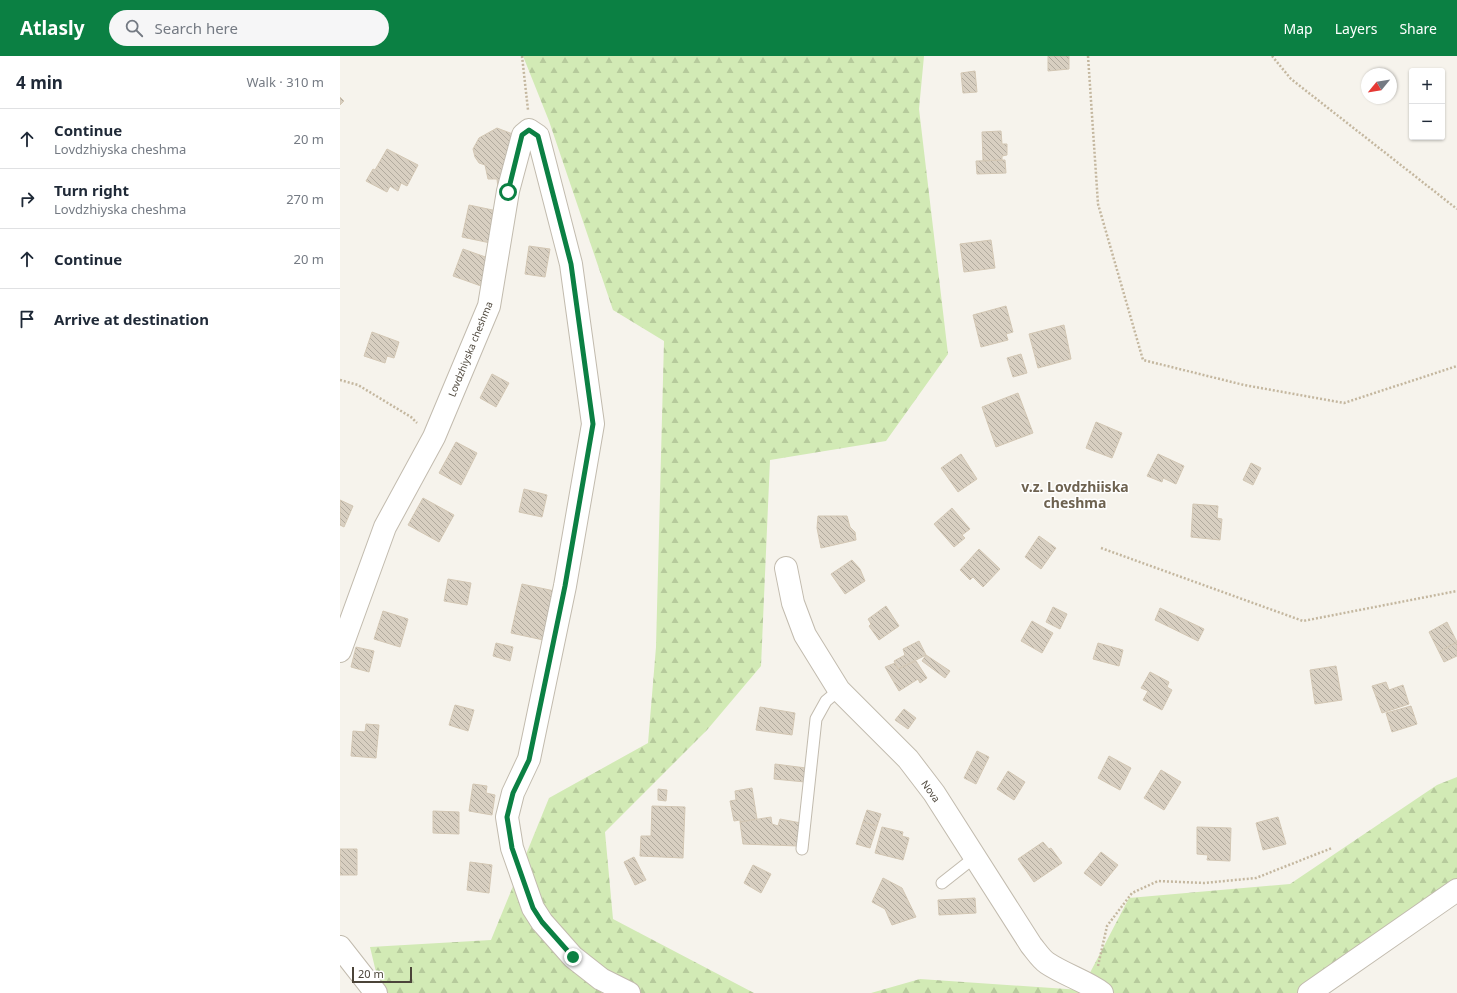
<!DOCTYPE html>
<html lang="en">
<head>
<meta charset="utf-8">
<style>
	:root { --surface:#fff; --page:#f6f6f7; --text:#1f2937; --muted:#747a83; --line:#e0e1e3; --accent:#0b8043 }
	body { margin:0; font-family:"Noto Sans",sans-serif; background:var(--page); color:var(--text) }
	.controls { position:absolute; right:12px; top:12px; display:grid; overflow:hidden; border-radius:4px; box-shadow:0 1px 3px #0004 }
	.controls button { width:36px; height:36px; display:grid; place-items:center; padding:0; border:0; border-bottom:1px solid var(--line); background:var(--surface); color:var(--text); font:20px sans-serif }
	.compass { position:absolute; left:1021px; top:12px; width:36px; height:36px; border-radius:50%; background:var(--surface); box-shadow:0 1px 3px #0004; rotate:240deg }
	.scale { position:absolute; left:12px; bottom:10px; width:60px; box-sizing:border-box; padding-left:4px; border:2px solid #4b4439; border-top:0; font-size:11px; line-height:14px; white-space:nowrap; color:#4b4439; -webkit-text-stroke:3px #fff; paint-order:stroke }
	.stop { position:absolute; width:12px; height:12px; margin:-9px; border:3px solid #0b8043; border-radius:50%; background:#fff }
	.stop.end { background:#0b8043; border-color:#fff; box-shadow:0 1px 4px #0008 }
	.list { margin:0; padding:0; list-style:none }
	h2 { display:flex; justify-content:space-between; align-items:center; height:52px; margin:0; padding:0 16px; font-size:17px }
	h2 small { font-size:13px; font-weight:400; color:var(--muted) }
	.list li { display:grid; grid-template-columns:26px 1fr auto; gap:12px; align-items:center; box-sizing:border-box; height:60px; padding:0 16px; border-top:1px solid var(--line) }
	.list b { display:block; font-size:15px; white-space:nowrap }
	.list p { margin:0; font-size:13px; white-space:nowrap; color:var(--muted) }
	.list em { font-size:13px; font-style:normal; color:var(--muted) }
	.icon { flex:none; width:22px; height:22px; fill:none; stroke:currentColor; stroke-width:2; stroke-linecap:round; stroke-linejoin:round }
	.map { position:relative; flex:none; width:1117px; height:937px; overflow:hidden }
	header { display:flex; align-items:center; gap:24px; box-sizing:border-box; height:56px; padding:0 20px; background:var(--accent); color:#fff }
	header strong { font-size:19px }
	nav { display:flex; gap:22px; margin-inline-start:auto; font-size:14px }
	.search { width:280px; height:36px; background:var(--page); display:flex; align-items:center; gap:10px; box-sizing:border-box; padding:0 14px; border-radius:22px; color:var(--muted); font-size:15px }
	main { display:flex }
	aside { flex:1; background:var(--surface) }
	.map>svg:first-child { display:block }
	.forest { fill:url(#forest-firs) }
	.building { fill:url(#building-back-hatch); stroke:#d3c7b4 }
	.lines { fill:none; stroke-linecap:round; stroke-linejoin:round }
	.lane-casing { stroke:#c2bbae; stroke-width:13 }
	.street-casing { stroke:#c2bbae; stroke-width:24 }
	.path { stroke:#c4b79f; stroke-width:2.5; stroke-dasharray:2 2; stroke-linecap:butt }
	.lane { stroke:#fff; stroke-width:11 }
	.street { stroke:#fff; stroke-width:22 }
	.route { stroke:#0b8043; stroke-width:5 }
	.labels { text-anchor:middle; stroke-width:3; stroke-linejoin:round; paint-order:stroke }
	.street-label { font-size:10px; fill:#4b4439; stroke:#fff }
	.district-label { font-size:14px; font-weight:bold; fill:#6e6250; stroke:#fff }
</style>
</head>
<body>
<header>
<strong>Atlasly</strong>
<div class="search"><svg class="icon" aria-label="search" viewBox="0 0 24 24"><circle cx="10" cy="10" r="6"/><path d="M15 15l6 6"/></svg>Search here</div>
<nav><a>Map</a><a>Layers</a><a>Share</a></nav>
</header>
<main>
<aside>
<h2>4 min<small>Walk · 310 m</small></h2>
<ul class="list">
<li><svg class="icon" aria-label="ahead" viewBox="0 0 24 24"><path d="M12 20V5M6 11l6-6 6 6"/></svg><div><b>Continue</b><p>Lovdzhiyska cheshma</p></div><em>20 m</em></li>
<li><svg class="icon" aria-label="right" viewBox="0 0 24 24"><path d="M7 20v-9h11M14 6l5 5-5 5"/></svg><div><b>Turn right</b><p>Lovdzhiyska cheshma</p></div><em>270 m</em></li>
<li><svg class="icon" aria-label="ahead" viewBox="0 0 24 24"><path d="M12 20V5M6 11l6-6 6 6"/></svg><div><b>Continue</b></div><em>20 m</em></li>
<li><svg class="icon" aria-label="arrive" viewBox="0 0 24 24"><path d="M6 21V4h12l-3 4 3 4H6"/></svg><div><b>Arrive at destination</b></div></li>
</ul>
</aside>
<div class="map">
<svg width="1117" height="937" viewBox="0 0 1117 937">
	<defs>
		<pattern id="forest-firs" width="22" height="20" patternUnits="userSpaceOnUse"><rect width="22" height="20" fill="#d2eab5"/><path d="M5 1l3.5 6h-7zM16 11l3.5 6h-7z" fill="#b6ca9c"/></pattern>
		<pattern id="building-back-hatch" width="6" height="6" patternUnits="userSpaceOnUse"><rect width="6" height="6" fill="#d8cfc1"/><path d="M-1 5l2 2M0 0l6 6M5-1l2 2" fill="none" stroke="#b1aa9e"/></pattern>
	</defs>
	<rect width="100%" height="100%" fill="#f6f3ec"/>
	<path class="forest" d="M183,0h401l-5,53 29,245 -62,87 -116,19 -9,206 -54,64 -102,102 8,87 141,74h-373l-11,-46 121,-7 58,-142 99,-55 8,-96 8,-306 -51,-31 -64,-189z
		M1117,721v105l-158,111h-428l49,-14 161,11 48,-92 161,-14 147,-99z"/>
	<path class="building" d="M708,0h21v13l-21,2z
		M635,15l2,21 -14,1 -2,-20z
		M0,41l4,4 -4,4z
		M157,72l21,8 -20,52 -1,-9h-9l-3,-14 -6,-2 -4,-6 -2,-8 6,-11z
		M661,75l1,13h5v11l-5,1v4l-19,1 -1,-29z
		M47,93l31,16 -11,21 -6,-3 -3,8 -8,-5 -3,6 -21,-11 7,-12 2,1z
		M665,104l1,13 -29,1 -1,-13z
		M129,149l33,7 -7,32 -33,-7z
		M651,184l4,28 -31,4 -4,-28z
		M189,190l21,3 -5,28 -20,-3z
		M123,193l28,10 -10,27 -28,-10z
		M666,250l7,26 -7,2 2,6 -27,7 -8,-32z
		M724,269l7,34 -33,9 -9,-34z
		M32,276l27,10 -5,16 -7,-2 -2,7 -21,-7z
		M681,298l6,19 -14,4 -6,-19z
		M152,318l17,9 -13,24 -16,-9z
		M678,337l15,40 -37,14 -14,-40z
		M756,366l26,11 -10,25 -26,-10z
		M116,386l21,11 -16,32 -22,-12z
		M621,398l16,25 -19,13 -17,-24z
		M818,398l26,12 -8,18 -13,-6 -1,4 -15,-6z
		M911,407l10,5 -8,17 -10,-5z
		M184,433l23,6 -5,22 -23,-5z
		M83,442l31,17 -15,27 -31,-17z
		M0,444l13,6 -9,21 -4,-2z
		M853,448l25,2 -1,12 5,1 -2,21 -29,-3z
		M612,452l18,21 -8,6 3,3 -11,9 -20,-23z
		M478,460h29l3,11 5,5 1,8 -35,8 -4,-20z
		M699,480l17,12 -15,21 -16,-12z
		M639,493l21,20 -17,18 -10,-10 -3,3 -10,-10z
		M512,504l8,9 5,12 -20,13 -14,-20z
		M108,523l23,4 -4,22 -23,-4z
		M182,528l37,8 -11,49 -37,-8z
		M546,550l13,20 -20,14 -10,-14 2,-2 -3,-5z
		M713,551l14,7 -7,15 -14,-7z
		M820,552l44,21 -6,12 -43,-21z
		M43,555l25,8 -8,28 -26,-8z
		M692,565l21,12 -11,20 -21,-12z
		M1107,566l10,20 -18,10 -10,-20z
		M579,585l7,14 -28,14 -4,-8 11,-6 -2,-6z
		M1117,586v14l-13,6 -5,-10z
		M156,587l17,4 -3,14 -17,-5z
		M758,587l25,7 -4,16 -26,-7z
		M16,591l18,4 -5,21 -18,-5z
		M586,599l24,16 -5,7 -23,-17z
		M576,605l11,17 -7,5 -2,-4 -19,12 -14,-24 10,-4 3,6z
		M996,610l6,34 -27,4 -5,-34z
		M810,616l19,10 -2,5 5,3 -10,20 -19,-10 5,-9 -7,-3z
		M1046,626l3,8 14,-5 6,19 -27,9 -10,-27z
		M115,649l19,5 -6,21 -19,-6z
		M1071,650l6,18 -25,8 -6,-19z
		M420,651l35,6 -3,22 -36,-5z
		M564,653l12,9 -8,11 -13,-9z
		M26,668l13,1 -3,33 -25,-2 2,-25 12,1z
		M637,695l12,6 -13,27 -12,-6z
		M769,700l22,12 -11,22 -22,-12z
		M435,708l31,4 -1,14 -31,-3z
		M821,714l20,12 -17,28 -20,-12z
		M668,715l17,11 -11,18 -17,-11z
		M133,728l14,2 -1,7 9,2 -3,20 -23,-4z
		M412,732l5,31 -17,3v-2l-6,1 -4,-20 6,-1 -1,-9z
		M318,733l9,1 -1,11 -8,-1z
		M312,750l33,1 -2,51 -43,-2 1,-20h10z
		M527,754l14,4 -4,12 -14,-4z
		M93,755l26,1v22l-26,-1z
		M431,761l1,7 6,2 2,-7 21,4 -3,23 -55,-2 -3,-22z
		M938,761l8,27 -23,6 -7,-27z
		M523,766l14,4 -7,22 -14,-4z
		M542,771l21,5 -1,4 7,2 -6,22 -28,-7z
		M857,771l34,1 -1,33 -23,-1 1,-5 -11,-1z
		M703,786l6,7 2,-1 11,15 -28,19 -16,-23z
		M0,793h17v26h-17z
		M761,796l17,13 -17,21 -17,-13z
		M294,801l12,23 -11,5 -11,-23z
		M130,806l22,3 -3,28 -22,-3z
		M413,809l18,9 -10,19 -17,-10z
		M543,822l19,10 14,29 -24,8 -7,-16 -13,-7z
		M635,842l1,15 -37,2 -1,-15z"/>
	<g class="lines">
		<defs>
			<path id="lane" d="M462,793l14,-130 10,-18 13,-11
				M602,827l33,-26"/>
			<path id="street" d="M446,512l7,35 12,32 34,55 69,69 26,34 97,152c5,6 10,14 16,18 18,12 39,18 55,30
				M0,595l45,-124 49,-90 55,-131 19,-115 15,-56 6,-5 9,6 33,128 22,160 -28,162 -36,173 -16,34 -6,24 5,31 21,60 9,14 31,35 28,22 28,14
				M0,891l36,46
				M969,937l148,-103"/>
		</defs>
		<use href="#lane" class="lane-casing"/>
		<use href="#street" class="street-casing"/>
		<path class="path" d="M182,0l6,54
			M748,0l10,148 45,156 101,25 100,18 113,-37
			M932,0l19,23 166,130
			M0,324l18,5 53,32 6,6
			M761,492l202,73 154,-30
			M758,910l9,-40 25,-33 26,-12 46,2 52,-5 76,-30"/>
		<use href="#lane" class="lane"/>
		<use href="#street" class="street"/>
	</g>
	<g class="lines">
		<path class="route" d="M168,136l14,-57 7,-5 9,6 33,128 22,160 -28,162 -36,174 -16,33 -6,24 5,31 21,60 9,14 31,35"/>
	</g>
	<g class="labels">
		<g class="street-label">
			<text transform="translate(130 293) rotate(-68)" y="4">Lovdzhiyska cheshma</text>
			<text transform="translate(591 735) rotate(55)" y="4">Nova</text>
		</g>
		<g class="district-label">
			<text x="735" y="436">v.z. Lovdzhiiska<tspan x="735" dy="16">cheshma</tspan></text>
		</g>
	</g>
</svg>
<div class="controls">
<button>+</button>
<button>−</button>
</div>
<svg class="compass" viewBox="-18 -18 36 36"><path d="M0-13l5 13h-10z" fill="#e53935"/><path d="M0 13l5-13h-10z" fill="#747a83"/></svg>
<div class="scale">20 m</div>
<div class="stop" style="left:168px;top:136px"></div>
<div class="stop end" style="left:233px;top:901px"></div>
</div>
</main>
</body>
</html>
